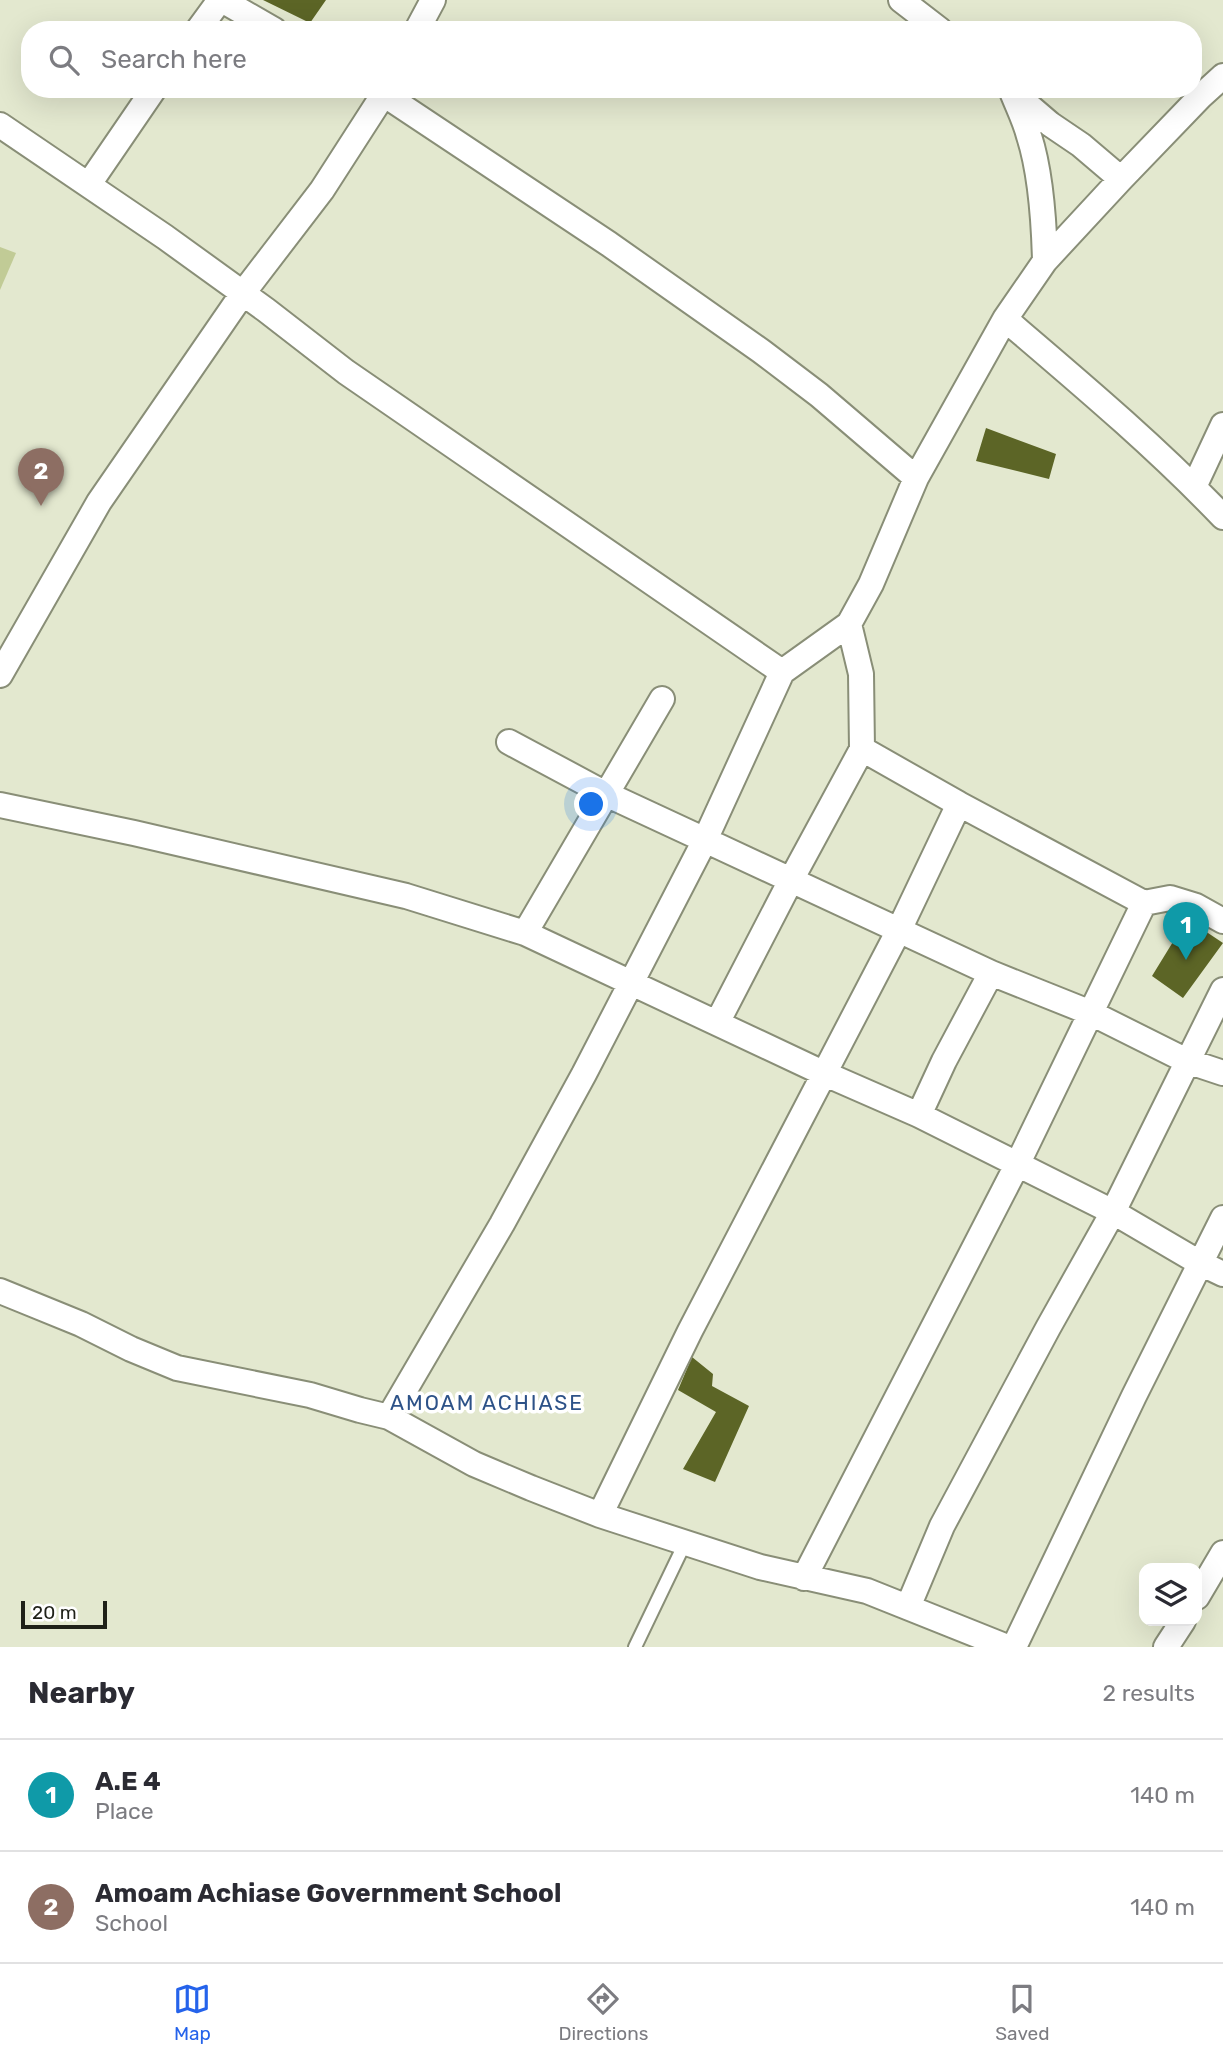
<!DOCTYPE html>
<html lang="en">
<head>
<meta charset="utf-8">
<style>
	:root { --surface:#fff; --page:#f2f2f3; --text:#2b2b33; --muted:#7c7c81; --line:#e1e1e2; --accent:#2563eb }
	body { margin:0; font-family:Rubik,sans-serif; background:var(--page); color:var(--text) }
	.controls { position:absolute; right:21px; bottom:21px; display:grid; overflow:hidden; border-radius:14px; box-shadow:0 7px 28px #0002 }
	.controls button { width:63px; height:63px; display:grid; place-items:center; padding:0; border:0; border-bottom:2px solid var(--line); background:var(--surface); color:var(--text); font:35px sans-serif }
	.scale { position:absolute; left:21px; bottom:18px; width:86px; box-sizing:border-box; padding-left:7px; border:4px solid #1f2118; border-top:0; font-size:19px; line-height:24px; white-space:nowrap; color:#1f2118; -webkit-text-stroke:5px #fff; paint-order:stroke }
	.you { position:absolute; left:592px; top:805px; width:24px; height:24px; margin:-18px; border:5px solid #fff; border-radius:50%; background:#1a73e8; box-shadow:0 0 0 10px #1a73e833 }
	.badge { display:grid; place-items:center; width:46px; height:46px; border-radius:50%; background:var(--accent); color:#fff; font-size:23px; font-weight:700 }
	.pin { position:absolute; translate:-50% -58px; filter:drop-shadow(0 2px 4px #0008) }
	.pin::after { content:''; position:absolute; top:37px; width:24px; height:21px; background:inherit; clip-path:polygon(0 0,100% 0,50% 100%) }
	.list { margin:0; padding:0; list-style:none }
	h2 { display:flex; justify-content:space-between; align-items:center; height:91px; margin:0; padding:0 28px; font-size:30px }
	h2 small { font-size:23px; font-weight:400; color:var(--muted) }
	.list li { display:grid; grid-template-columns:46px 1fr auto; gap:21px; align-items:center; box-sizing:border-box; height:112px; padding:0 28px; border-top:2px solid var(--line) }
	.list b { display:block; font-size:26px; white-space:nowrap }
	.list p { margin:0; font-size:23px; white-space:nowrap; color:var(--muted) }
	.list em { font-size:23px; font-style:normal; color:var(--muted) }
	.icon { flex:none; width:38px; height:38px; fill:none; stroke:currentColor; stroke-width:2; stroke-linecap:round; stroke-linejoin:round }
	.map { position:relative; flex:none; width:1223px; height:1647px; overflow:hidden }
	.search { position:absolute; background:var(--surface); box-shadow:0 7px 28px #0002; left:21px; right:21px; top:21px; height:77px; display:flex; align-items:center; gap:18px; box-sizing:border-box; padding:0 24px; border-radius:28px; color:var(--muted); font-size:26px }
	.sheet { height:315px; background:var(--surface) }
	nav { display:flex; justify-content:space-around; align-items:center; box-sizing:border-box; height:98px; border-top:2px solid var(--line); background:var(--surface); font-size:19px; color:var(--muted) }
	nav a { display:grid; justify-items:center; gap:4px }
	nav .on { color:var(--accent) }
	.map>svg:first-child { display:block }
	.green { fill:#c1cb96 }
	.building { fill:#5c6526 }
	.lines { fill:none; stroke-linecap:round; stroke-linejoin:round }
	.lane-casing { stroke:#898e77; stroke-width:16 }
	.street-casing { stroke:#898e77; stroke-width:28 }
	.lane { stroke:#fff; stroke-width:12 }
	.street { stroke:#fff; stroke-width:24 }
	.labels { text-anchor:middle; stroke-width:7; stroke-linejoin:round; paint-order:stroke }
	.quarter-label { font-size:21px; letter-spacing:2px; fill:#2d5288; stroke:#fff }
</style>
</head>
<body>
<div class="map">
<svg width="1223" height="1647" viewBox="0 0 1223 1647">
	<rect width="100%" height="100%" fill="#e3e8cf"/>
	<path class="green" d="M0,247l16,6 -16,37z"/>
	<path class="building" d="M263,0h63l-16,23z
		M986,428l70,26 -7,25 -73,-18z
		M1187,919l36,24 -40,55 -31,-22z
		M692,1357l21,17 -1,12 37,20 -34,76 -32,-13 33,-57 -38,-22z"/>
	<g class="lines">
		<defs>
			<path id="lane" d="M635,1647l50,-104"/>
			<path id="street" d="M222,0l52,30
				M901,0l39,30
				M198,30l22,-30
				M417,30l16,-30
				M376,89l233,155 152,107 58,44 97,83
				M1011,89c6,16 14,31 18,47 12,37 15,86 16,125
				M1015,94l35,30 31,21 40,34
				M0,125l165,112 101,73 80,62 436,300
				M89,184l65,-95
				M1005,319c75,64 150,127 218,198
				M1194,487l29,-62
				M849,624l12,50 1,75 97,55 185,99 26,-5 26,8 27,15
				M0,675l99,-173 144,-209 79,-103 65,-101
				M509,742l97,52 99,46 286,133 100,40 96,48 36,12
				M0,805l134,28 272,63 119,37 298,140 96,42 194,97 87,51 23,11
				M525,933l137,-234
				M717,1023l74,-143 71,-131
				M919,1115l25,-54 47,-88
				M0,1291l81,33 50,25 46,19 133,27 50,15 29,7 85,47 57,24 69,27 160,52 107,24 140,56
				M389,1417l113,-193 82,-150 121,-234 77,-168 67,-48 22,-40 45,-106 89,-159 40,-58 76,-82 79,-82 23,-21
				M600,1515l90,-184 209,-401 60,-126
				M804,1578l214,-415 126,-260
				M1197,1597l26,-44
				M908,1607l34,-81 106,-198 65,-116 110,-222
				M1014,1647l120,-251 89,-178
				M1166,1647l17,-26"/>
		</defs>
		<use href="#lane" class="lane-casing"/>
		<use href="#street" class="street-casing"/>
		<use href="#lane" class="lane"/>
		<use href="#street" class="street"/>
	</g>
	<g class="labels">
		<g class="quarter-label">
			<text x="487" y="1410">AMOAM ACHIASE</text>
		</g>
	</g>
</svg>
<div class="controls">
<button><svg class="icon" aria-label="layers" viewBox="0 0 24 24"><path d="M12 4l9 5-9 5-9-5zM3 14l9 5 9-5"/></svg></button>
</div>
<div class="scale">20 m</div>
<div class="you"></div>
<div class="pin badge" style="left:1186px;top:960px;background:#0f9aa8">1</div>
<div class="pin badge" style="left:41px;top:506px;background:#8d6e63">2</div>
<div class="search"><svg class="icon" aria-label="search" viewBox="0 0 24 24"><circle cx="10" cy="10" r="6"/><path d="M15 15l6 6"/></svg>Search here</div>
</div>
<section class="sheet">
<h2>Nearby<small>2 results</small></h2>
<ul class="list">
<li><span class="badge" style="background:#0f9aa8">1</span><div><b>A.E 4</b><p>Place</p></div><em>140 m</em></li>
<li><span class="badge" style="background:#8d6e63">2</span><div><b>Amoam Achiase Government School</b><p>School</p></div><em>140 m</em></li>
</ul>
</section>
<nav>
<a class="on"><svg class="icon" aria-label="map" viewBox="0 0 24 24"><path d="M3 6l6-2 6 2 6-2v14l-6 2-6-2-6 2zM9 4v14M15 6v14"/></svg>Map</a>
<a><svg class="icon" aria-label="directions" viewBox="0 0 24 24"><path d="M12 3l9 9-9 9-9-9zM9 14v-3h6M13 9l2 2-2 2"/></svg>Directions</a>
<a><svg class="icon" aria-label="saved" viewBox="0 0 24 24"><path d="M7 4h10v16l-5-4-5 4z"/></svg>Saved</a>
</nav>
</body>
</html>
